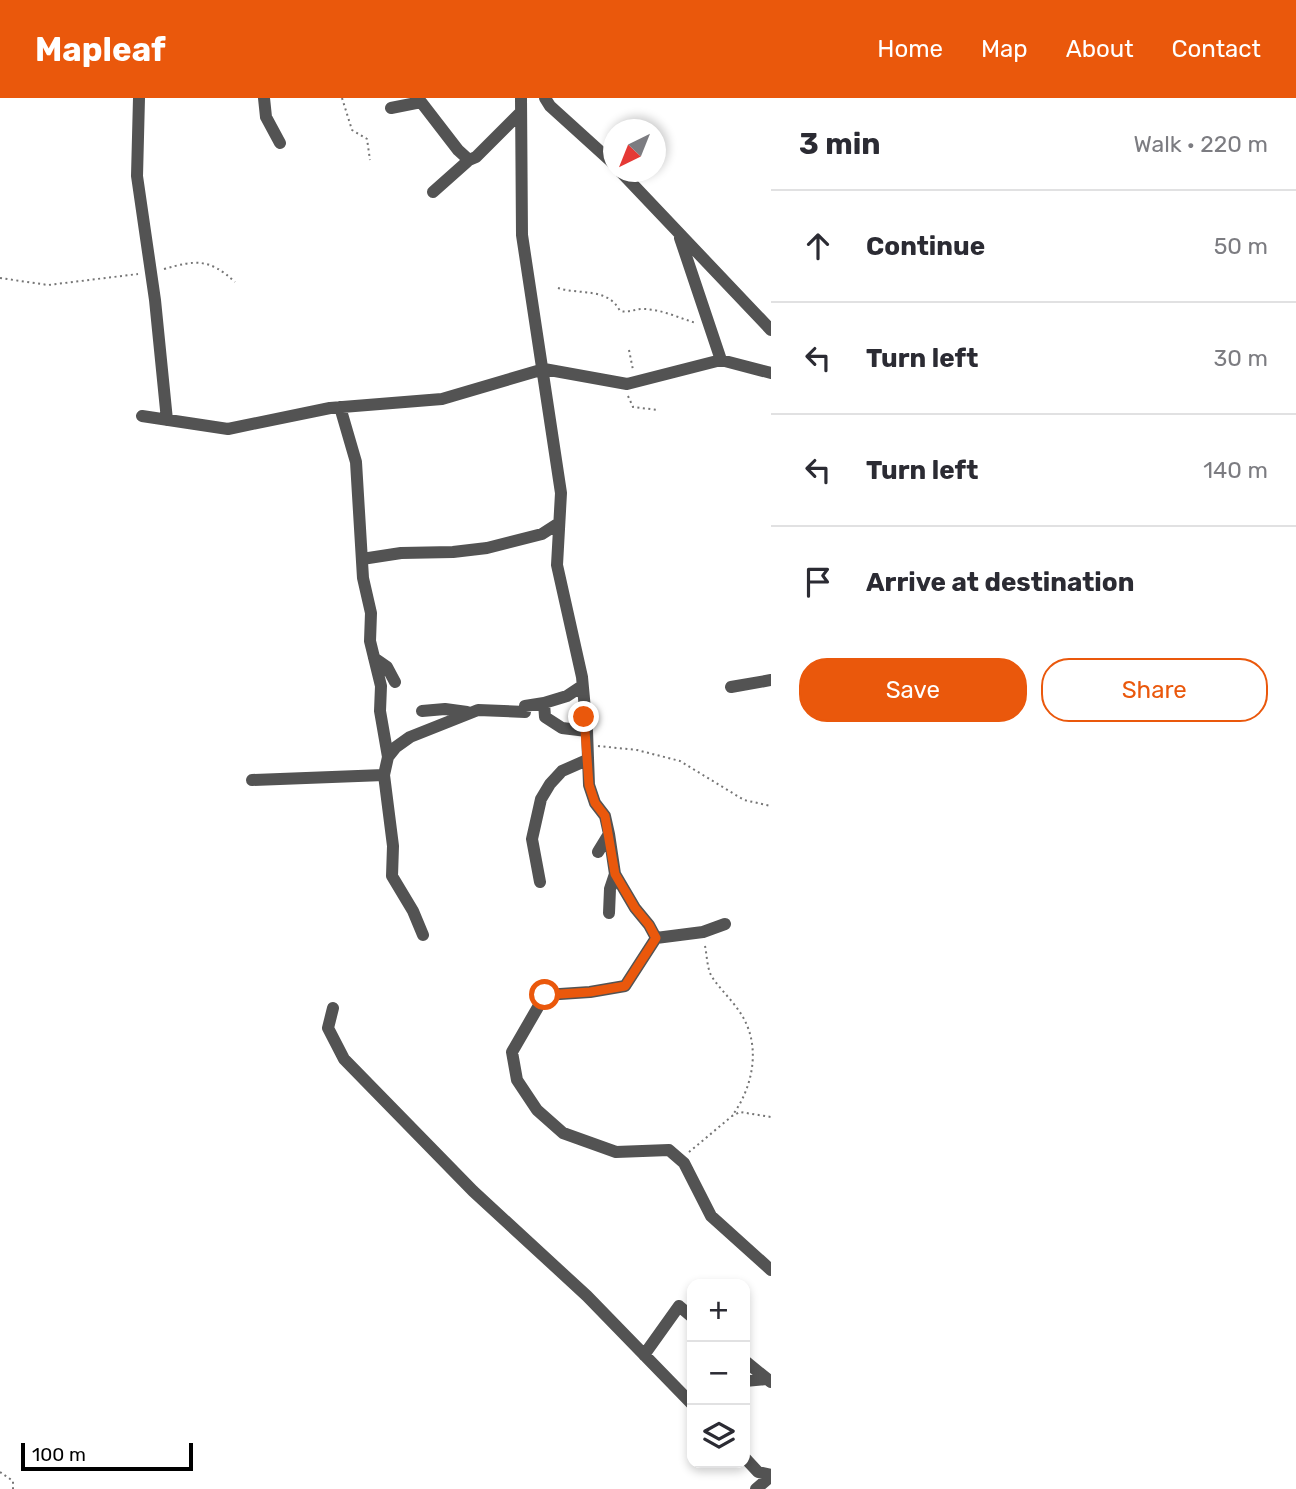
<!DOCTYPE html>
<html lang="en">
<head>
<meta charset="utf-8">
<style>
	:root { --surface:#fff; --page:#f2f2f3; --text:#2b2b33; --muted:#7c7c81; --line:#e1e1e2; --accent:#ea580c }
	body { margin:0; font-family:Rubik,sans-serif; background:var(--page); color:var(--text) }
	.controls { position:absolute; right:21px; bottom:21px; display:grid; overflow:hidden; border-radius:14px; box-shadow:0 4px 10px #0003 }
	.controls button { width:63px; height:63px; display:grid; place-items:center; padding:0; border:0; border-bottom:2px solid var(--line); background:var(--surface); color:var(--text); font:35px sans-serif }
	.compass { position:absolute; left:603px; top:21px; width:63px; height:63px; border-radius:50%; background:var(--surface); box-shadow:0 4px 10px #0003; rotate:223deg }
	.scale { position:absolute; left:21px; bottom:18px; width:172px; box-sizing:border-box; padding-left:7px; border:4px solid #000; border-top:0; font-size:19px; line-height:24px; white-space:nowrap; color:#000; -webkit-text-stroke:5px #fff; paint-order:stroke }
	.stop { position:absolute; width:21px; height:21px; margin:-16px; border:5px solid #ea580c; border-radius:50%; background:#fff }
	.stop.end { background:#ea580c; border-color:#fff; box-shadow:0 2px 7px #0008 }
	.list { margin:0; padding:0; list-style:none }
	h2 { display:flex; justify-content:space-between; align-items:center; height:91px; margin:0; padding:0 28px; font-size:30px }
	h2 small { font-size:23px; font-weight:400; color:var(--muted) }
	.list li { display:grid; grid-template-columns:46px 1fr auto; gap:21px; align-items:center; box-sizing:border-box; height:112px; padding:0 28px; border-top:2px solid var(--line) }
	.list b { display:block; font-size:26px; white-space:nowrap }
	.list em { font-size:23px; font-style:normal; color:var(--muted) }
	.actions { display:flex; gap:14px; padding:21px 28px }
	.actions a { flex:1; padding:16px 0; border:2px solid var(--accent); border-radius:28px; text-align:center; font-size:24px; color:var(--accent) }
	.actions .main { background:var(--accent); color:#fff }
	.icon { flex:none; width:38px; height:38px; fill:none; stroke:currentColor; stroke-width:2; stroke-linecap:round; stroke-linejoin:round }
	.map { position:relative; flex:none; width:771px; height:1391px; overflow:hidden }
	header { display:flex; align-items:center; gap:42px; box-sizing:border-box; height:98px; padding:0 35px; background:var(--accent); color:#fff }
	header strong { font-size:33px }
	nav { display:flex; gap:38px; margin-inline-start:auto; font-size:24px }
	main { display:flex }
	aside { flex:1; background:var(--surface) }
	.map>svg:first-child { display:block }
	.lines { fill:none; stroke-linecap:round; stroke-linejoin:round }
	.path { stroke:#757575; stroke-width:2; stroke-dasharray:2 3.5; stroke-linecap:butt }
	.street { stroke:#535353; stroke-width:12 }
	.route { stroke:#ea580c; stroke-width:9 }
</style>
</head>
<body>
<header>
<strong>Mapleaf</strong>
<nav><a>Home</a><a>Map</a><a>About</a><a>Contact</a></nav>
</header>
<main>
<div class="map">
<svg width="771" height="1391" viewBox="0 0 771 1391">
	<rect width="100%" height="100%" fill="#fff"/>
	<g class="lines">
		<path class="path" d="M342,0l10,32 15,9 3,21
			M164,171c32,-9 45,-11 71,13
			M0,180l48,7 90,-11
			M558,190c21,7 50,-1 62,23 9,2 14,-2 23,-2 18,0 36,9 53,14
			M629,252l4,20
			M628,298l5,11 25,3
			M598,648l39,4 43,11 64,39 27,6
			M705,848c2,9 2,23 7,31 8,12 19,22 27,34 23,32 15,75 -7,105l8,-4 31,5
			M689,1054l42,-35
			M0,1374l13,9v8"/>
		<path class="street" d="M139,0l-2,78 18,124 12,120
			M264,0l2,19 14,26
			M521,0l1,137 39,258 -4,72 25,112 5,54 -25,-3 -17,-11 -1,-14 23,-7 15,-10
			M545,0l5,8 64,58
			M391,10l30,-6 37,48 11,10 7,-3 45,-45
			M621,74l150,158
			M433,94l36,-32
			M680,140l41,122
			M340,309l16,55 7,116 8,35 -1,28 11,45 -1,25 8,46
			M142,318l86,13 102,-21 112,-9 102,-30 83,15 94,-24 50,13
			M362,461l39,-6 52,-1 34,-4 55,-14 17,-11
			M374,560l13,9 8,15
			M731,589l40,-7
			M422,613l23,-2 22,3
			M587,633l2,54 6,18 10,13 4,18 -11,18
			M252,682l132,-5
			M609,736l6,40 -5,15 -1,24
			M615,776l20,34 14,17 7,13 -31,48 -35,6 -45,3 -33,57 5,28 20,30 26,23 53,19 53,-2 15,13 27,53 60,54
			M540,784l-8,-43 9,-40 9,-15 12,-13 25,-11
			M423,837l-10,-24 -21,-35 1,-30 -9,-71 4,-18 8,-10 14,-10 68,-27 47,2v-6l19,-3
			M656,840l47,-6 22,-8
			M333,910l-5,20 16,31 129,132 114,105 105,108
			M644,1257l35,-49 13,11
			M745,1263l26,21
			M745,1283l22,-2
			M745,1360l13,14 13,3
			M756,1391l15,-13"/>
	</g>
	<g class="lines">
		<path class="route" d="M545,897l45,-3 35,-6 31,-48 -7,-13 -14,-17 -20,-34 -10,-58 -10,-13 -6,-18 -5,-68"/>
	</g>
</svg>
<div class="controls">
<button>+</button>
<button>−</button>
<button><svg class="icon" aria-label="layers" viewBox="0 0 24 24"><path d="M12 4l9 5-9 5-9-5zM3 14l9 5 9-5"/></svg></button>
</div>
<svg class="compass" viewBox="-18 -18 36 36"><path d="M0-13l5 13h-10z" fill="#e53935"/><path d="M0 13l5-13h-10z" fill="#7c7c81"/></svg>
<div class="scale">100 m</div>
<div class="stop" style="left:545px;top:897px"></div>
<div class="stop end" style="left:584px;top:619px"></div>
</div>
<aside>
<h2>3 min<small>Walk · 220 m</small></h2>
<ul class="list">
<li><svg class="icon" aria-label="ahead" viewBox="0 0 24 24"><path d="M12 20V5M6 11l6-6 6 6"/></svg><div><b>Continue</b></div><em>50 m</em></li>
<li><svg class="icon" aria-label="left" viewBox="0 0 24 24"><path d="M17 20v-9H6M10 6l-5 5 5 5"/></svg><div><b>Turn left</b></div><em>30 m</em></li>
<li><svg class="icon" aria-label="left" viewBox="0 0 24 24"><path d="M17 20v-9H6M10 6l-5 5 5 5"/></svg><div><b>Turn left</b></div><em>140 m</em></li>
<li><svg class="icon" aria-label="arrive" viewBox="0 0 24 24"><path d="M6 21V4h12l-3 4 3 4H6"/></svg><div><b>Arrive at destination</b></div></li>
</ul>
<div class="actions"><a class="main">Save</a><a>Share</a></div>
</aside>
</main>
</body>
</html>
